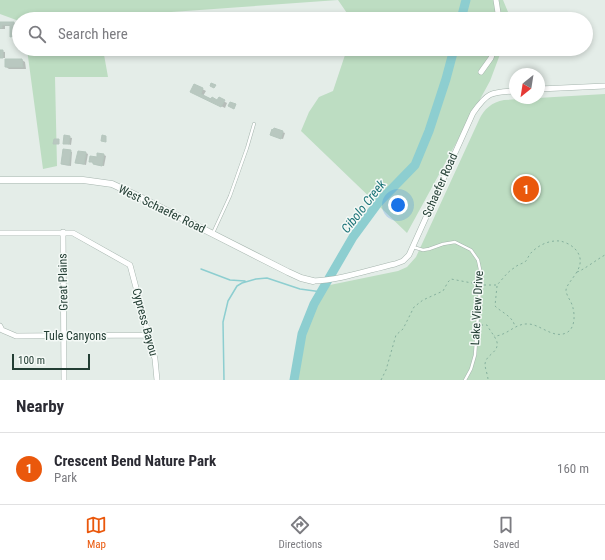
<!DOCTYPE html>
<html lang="en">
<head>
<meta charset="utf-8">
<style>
	:root { --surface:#fff; --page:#f2f2f3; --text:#2b2b33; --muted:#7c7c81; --line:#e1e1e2; --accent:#ea580c }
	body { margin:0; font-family:"Roboto Condensed",sans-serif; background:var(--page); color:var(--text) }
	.compass { position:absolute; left:509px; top:68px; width:36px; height:36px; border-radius:50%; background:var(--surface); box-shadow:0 2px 6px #0003; rotate:210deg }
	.scale { position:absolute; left:12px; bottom:10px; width:78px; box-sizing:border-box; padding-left:4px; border:2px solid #233e34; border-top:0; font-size:11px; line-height:14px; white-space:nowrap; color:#233e34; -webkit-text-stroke:3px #f4f9f6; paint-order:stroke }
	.you { position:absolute; left:398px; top:205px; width:14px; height:14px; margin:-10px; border:3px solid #fff; border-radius:50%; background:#1a73e8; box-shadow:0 0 0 6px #1a73e833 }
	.badge { display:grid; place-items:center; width:26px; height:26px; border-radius:50%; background:var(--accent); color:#fff; font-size:13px; font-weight:700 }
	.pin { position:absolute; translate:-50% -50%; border:2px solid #fff; box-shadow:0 1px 4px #0006 }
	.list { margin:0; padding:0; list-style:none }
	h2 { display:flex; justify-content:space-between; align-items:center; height:52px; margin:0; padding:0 16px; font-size:17px }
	h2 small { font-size:13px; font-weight:400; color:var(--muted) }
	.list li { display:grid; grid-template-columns:26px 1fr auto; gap:12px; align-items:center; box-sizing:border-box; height:72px; padding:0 16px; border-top:1px solid var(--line) }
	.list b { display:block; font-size:15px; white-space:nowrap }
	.list p { margin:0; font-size:13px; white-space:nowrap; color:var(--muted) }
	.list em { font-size:13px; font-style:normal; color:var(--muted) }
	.icon { flex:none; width:22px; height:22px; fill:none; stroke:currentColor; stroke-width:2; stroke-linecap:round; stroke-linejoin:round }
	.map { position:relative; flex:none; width:605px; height:380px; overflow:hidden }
	.search { position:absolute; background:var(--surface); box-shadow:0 2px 6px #0003; left:12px; right:12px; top:12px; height:44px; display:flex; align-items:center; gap:10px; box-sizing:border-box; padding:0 14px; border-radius:22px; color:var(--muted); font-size:15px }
	.sheet { height:124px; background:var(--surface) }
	nav { display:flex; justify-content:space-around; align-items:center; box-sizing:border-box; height:56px; border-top:1px solid var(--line); background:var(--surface); font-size:11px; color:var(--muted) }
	nav a { display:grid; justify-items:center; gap:2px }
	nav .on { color:var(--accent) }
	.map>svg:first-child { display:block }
	.green { fill:#bdddc2 }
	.shadow { fill:#0003 }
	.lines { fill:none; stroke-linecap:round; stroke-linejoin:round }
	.stream { stroke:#8dced0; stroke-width:1.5 }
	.river { stroke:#8dced0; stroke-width:9 }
	.building { fill:#b9c8c0; stroke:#b6c7be }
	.service-casing { stroke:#a6b5ae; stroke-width:3.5 }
	.minor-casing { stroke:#a6b5ae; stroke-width:6 }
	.tertiary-casing { stroke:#a6b5ae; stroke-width:7 }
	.path { stroke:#85b09d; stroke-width:1; stroke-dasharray:2 3; stroke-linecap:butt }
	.service { stroke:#fff; stroke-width:2.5 }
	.minor { stroke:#fff; stroke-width:5 }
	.tertiary { stroke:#fff; stroke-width:6 }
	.labels { text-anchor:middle; stroke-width:3; stroke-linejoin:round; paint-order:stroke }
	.street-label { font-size:12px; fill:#233e34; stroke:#f4f9f6 }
	.water-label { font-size:13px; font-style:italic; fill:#1e7579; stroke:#f4f9f6 }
</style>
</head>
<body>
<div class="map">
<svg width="605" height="380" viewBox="0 0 605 380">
	<rect width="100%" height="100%" fill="#e4ede8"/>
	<path class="green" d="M0,0h503l8,19h-160l-13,-19 -209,15 -6,4h-104v2l-19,-7z
		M27,49h76l5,28h-53l2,89 -14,3z
		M347,49h155l-12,32 -83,152 -106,-102 8,-19 10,-15 14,-6z
		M605,94v286h-311l8,-46 12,-30 11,-18 73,-15 9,-4 9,-10 63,-137c5,-11 13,-18 25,-20z"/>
	<path class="shadow" d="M0,23h14l3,2 1,13 -7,-2v-10h-6v3h-5z
		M0,51l5,1v6h-5z
		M6,60h16l3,2 1,7h-17l-3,-2z
		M195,85l11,6 -3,5 15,5 1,-2 8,4 -2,5 -30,-15z
		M275,129l10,4 -2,6 -10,-3z
		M65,136l7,2 -1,7 -7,-2z
		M70,151l2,1 -1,14 -7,-1 -2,-1z
		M86,153l2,1 -2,11 -10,-2z
		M104,155l2,1 -2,10 -8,-1 -6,-4z"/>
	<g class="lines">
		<path class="stream" d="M201,269l29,11 15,1
			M224,380l-1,-58 5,-21 9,-15 5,-3 14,-4 11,-1 33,11 22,3"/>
		<path class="river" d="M461,19l5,-19
			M294,380l8,-46 12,-30 39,-67 25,-34 37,-38 14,-34 17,-52 8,-30"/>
	</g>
	<path class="building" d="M0,22h14l1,14 -5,1v-12h-8v3h-2z
		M0,50h3v8h-3z
		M5,59h17l1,8h-18z
		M211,83l5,2 -2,3 -4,-2z
		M194,84l9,4 -2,6 10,5 1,-2 5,3 2,-3 6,3 -4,7 -31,-15z
		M230,102l6,2 -2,5 -6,-3z
		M274,128l9,3 -2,8 -11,-4 2,-6 1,1z
		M64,135l6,1 -1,8h-6z
		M102,135l4,1v6l-5,-1z
		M54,139h5v5h-6z
		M63,149l8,1 -2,15 -8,-1z
		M78,151l8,1 -2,12 -9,-1z
		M97,153l7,1 -2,12 -9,-2v-2h-4l1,-6 7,1z"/>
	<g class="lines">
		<defs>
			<path id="service" d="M213,233l17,-37 17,-48 7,-24
				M413,247l10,3 6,-1 14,-5 12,-2 16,8 7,10 3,14 -6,81 -4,14 -6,11"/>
			<path id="minor" d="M496,0l3,19
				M481,72l10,-14 3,-9
				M539,89l66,-3
				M63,232l1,148
				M0,233h73l57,32 25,94 2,21
				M313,281c28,-1 55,-11 82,-17l8,-3 6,-6 64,-142c14,-20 17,-21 42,-22
				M0,326l2,4 14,6 133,-1"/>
			<path id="tertiary" d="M0,180h83l29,4 30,14 146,74 13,6 12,3"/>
		</defs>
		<use href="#service" class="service-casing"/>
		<use href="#minor" class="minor-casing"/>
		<use href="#tertiary" class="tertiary-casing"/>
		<path class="path" d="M577,272c5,-1 22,-14 28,-17
			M484,285h13c5,-5 10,-13 17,-17 3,-3 7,-4 11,-6 2,-2 3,-5 5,-8 7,-8 18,-14 30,-13 5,1 12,4 16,9 14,17 -11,32 -10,41 1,6 6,11 7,17 2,8 2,21 -7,25 -13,6 -26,-9 -38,-9 -13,-1 -21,12 -34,12
			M497,286l-2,20c7,7 18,10 20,21
			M481,325h6c3,6 8,11 10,17 2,11 -11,12 -12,22 0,5 3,11 3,16
			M381,380l5,-10 10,-35 7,-6 11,-22 9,-7 20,-9 5,-9 3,-3 26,5"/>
		<use href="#service" class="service"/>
		<use href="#minor" class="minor"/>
		<use href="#tertiary" class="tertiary"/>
	</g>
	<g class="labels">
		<g class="street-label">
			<text transform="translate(440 185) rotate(-66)" y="4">Schaefer Road</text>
			<text transform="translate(162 209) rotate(26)" y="4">West Schaefer Road</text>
			<text transform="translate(63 282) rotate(-91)" y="4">Great Plains</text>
			<text transform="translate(477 308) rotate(-87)" y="4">Lake View Drive</text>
			<text transform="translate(145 322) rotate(75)" y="4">Cypress Bayou</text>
			<text x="75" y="340">Tule Canyons</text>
		</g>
		<g class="water-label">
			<text transform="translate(363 206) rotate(-52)" y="5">Cibolo Creek</text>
		</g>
	</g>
</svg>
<svg class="compass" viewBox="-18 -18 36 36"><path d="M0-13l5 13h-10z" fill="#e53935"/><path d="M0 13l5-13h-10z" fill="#7c7c81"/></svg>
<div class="scale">100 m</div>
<div class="you"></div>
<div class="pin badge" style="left:526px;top:189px">1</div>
<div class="search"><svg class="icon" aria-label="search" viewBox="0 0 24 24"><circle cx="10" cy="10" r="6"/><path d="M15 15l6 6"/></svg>Search here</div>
</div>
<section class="sheet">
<h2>Nearby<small></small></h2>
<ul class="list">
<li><span class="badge">1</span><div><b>Crescent Bend Nature Park</b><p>Park</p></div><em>160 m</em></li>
</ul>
</section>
<nav>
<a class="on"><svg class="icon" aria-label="map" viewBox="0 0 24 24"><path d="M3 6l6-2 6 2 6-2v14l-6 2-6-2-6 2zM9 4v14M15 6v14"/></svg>Map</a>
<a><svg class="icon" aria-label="directions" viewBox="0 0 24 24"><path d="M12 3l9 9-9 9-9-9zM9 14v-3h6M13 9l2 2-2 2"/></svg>Directions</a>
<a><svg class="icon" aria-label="saved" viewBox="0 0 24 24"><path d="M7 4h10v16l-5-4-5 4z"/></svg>Saved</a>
</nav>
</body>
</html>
